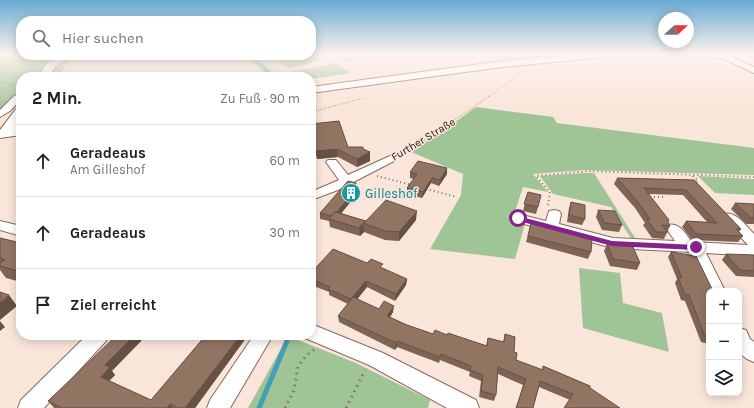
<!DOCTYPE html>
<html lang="de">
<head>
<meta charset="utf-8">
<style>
	:root { --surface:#fff; --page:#f2f2f2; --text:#202124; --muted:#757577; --line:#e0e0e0 }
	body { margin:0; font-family:Karla,sans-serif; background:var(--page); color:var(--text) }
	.controls { position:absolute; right:12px; bottom:12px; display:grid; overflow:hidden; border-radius:8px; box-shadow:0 2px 10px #0003 }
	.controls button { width:36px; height:36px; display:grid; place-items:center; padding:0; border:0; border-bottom:1px solid var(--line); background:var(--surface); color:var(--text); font:20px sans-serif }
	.compass { position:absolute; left:658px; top:12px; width:36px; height:36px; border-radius:50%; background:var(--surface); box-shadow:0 2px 10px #0003; rotate:68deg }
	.stop { position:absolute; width:12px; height:12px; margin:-9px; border:3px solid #862189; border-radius:50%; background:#fff }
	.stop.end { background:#862189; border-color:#fff; box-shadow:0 1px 4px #0008 }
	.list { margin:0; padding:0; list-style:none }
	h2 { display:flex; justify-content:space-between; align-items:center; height:52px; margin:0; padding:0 16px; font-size:17px }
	h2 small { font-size:13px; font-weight:400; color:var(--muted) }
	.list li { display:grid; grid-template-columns:26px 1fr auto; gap:12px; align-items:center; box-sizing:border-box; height:72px; padding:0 16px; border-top:1px solid var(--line) }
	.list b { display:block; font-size:15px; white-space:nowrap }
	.list p { margin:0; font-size:13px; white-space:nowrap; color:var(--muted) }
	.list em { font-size:13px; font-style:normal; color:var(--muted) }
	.icon { flex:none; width:22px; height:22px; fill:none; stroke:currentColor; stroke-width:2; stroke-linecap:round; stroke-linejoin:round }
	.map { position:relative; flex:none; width:754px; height:408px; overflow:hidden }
	.search { position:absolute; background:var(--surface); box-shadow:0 2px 10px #0003; left:16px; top:16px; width:300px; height:44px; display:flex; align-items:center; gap:10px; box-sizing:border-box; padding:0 14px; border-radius:16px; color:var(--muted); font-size:15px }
	.panel { position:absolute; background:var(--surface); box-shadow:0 2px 10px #0003; left:16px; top:72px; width:300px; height:268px; border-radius:16px }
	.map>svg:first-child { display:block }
	.green { fill:#9fc496 }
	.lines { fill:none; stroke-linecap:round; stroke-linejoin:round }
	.stream-far1 { stroke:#469eb4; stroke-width:2 }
	.stream { stroke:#469eb4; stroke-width:5 }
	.minor-casing { stroke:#88695a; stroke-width:2 }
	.major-casing { stroke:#88695a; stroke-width:2 }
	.highway-casing { stroke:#88695a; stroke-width:2 }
	.path-far3 { stroke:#83736a; stroke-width:1; stroke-dasharray:0.5 1.5; stroke-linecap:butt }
	.path-far2 { stroke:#83736a; stroke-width:1.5; stroke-dasharray:0.5 2; stroke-linecap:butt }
	.path-far1 { stroke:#83736a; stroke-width:2; stroke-dasharray:1 3; stroke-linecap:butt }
	.path { stroke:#83736a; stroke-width:3; stroke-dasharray:1.5 4.5; stroke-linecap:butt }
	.minor { fill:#fff; fill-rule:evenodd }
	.major { fill:#fff; fill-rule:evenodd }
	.highway { fill:#fff; fill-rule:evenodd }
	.wall { fill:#7e6455 }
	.shaded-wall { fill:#665145 }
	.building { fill:#927463; stroke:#665145 }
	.route { fill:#862189 }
	.labels { text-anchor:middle; stroke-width:3; stroke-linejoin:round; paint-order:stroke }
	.far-street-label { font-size:11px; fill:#21150f; stroke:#fae5da }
	.culture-label { font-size:13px; fill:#0d838f; stroke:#fae5da; text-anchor:start }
</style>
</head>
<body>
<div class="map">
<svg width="754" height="408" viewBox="0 0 754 408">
	<rect width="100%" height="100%" fill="#fae5da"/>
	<path class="green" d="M0,54l63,1 -25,22h-17v17l-21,18z
		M311,54l13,5 -32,9h-3l-11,-6z
		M341,54h45l2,1 -44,6 -10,-6z
		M486,54h107l-85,7z
		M72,55h5l-10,7 -8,15h-11l10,-13z
		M245,55h8l22,19 -1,3h-5z
		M335,63l16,10 -40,6v-2h-15l-5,-5z
		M476,107l77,10 4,6 197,25v27l-170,-5 -51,4 15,18 -25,-5 -11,34 13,3 -10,35 -85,-10 31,-54 2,-21 -54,-23 25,-13z
		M585,173h9l43,68 -5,-1 -21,-33 -58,-13 -13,-18z
		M698,176l56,3v16l-39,-2z
		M579,268l41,5 3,30 39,10 7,39 -86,-24z
		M288,336l68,27 74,37 -2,8h-180z"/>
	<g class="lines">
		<path class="stream-far1" d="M250,55l13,11 8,11"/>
		<path class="stream" d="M259,408l28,-67"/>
		<defs>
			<path id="minor" d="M17,95l3,1v4l-10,11 -10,6v-7l14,-14z
				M390,156l6,3 -2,2 -56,29 -27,10v-8l28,-12 -13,-18 2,-2h8l12,15z
				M554,210l5,1 2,3 -2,10 54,14 62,3 -9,-13 2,-3c12,-3 17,9 24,17l56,3 -26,-28 2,-3c12,-3 22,12 30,20v22l-48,-3 19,38 -16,1 -18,-40 -78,-4 -100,-27 -2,-3 2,-3 5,-1 28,7 3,-10z
				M0,221l21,5v10l-21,-6z
				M311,324l72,29 93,47 3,8h-32l-78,-43 -64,-27 -2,-3h8z
				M739,328l7,2 4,9 4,3v20l-7,-3 -8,-6z
				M87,335h21l-2,6 -62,67h-26l3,-8z
				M254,335h19l-43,73h-23l3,-8z"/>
			<path id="major" d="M584,54h35l-4,2 -113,11 -191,26v-6l191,-26z
				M704,54h32l-4,3 22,10v6l-32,-15 -14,-2z
				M21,127v8l-21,3v-8z"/>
			<path id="highway" d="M60,55h12l-17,12 -6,10h-12l10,-14z
				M21,108c0,5 1,12 -1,16 -3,8 -11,14 -20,12v-6l16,-21z"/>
		</defs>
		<use href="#minor" class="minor-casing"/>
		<use href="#major" class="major-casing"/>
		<use href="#highway" class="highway-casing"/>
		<path class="path-far3" d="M473,54l10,4
			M255,55l21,18 2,4
			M742,55l7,-1
			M624,56l45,-2
			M622,58l78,-1
			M0,82l16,3 3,4
			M488,97l36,-26"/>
		<path class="path-far2" d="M311,112l53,-14
			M407,150l24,-13 58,-41"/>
		<path class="path-far1" d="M398,155l11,-6
			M377,176l35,9
			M693,176l5,5 -2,1
			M311,179l1,6
			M426,189l31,8
			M650,197h15
			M548,205l2,-13 -14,-16 52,-5 166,6"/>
		<path class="path" d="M285,408l9,-18 4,-24 8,-10 10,-8
			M346,408l19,-38"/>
		<use href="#minor" class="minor"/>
		<use href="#major" class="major"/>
		<use href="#highway" class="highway"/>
	</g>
	<path class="wall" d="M311,124l37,23 15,2 7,3v9l-13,6 -19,-10 -21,2 -6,-26z
		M410,172l37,2 -8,12 -8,-3 -9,15 -15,-4v-6l7,-9 -4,-1z
		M617,178l77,2 47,49 -2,3 4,4 -5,6 -46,-2 -10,-13 4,-6 21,1 -24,-27 -34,-1 21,32 -6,13 -12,-1 -9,-13 2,-2 -10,-15 -21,-24z
		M356,183v6l-3,10 -12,14 25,8 50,-1 -17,21 -14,-1 -21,-8 -4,4 -30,-9 -1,-6 -9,-2v-6z
		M528,192l10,15 -2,7 -13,-3z
		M571,202l14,17 -3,6 -15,-3 2,-14z
		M735,203l19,1v20h-8l-15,-15z
		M598,210l24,15 -3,7 -17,-2 -6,-13z
		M531,223l60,29 -3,7 -62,-17z
		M0,238l21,5v39l-15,-4 -6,-8z
		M607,244l33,19 -3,7 -27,-4 -6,-15z
		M671,252l38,39v53l-8,-2 -16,-41 -4,-1 -6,-17 2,-4 -9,-22z
		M726,254l28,1v22l-18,-1 -14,-16z
		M383,269l24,10 -1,6 -11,16 -28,-14 -10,12 22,10 14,3 -3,5 17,8 26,9 14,1 39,11 2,-8 15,4 2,-8 9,18 2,8 26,10 1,-4 47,20 -20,14 -31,-13 -6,21h-17l7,-23 -25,-11 -2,21 -2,6 -15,-4 2,-16 -12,-5 1,-4 -30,-12 -1,3 -42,-16 -2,3 -56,-28 -1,-6 10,-12 -19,-9v-3l-18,-7v-12z
		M206,335h39l1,3 -51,70h-141l-6,-7 64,-30 3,4 -6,6 42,19z"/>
	<path class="shaded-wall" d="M363,147v9l7,-4v9l-13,6v-8z
		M337,149l1,8 -21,2 -1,-8z
		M447,168v6l-8,12 1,-6z
		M432,178l-1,5 -9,15 1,-6z
		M356,183v6l-3,10 -18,22 -2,-5z
		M417,211l-1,9 -17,21v-9z
		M363,223l1,9 -4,4 -1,-8z
		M407,279l-1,6 -11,16 1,-7z
		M366,281l1,6 -15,19 -1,-7z
		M9,295l8,11 -17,14v-17z
		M394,306l-1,6 -6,10v-6z
		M0,321l5,6 -5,4z
		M135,335h12l-35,36 3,4 -9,9 -5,-7 4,-12z
		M241,335h4l1,3 -51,70h-10z
		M397,341v6l-2,3 1,-7z
		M170,404l2,4h-5z"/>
	<path class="building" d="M339,121l9,26h15v2l7,3 -13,7 -20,-10 -21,2 -5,-22v-5z
		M418,161l29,7 -7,12 -8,-2 -9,14 -16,-4 10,-14 -7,-2z
		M617,178l77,2 47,49h-5l7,7 -47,-2 -10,-13 31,2 -31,-33 -42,-2 25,32 -1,2 2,4 -8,-1 6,7h-12l-9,-13h3l-12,-17z
		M348,181l8,2 -3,10 -16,19h-2l-4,4 -11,-3z
		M528,192l13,3 -3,12 -14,-3z
		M386,200l31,11 -18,21 -14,-1 -22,-8 -4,5 -30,-9 6,-7 31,9 -2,2z
		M571,202l14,3v14l-16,-4z
		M735,203l19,1v14h-3z
		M598,210l17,1 7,14 -17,-2z
		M531,223l61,16 -1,13 -63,-16z
		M0,238l21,5v29l-21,-6v-3l5,-3 -5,-2z
		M607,244l26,3 7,16 -27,-4z
		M333,249l34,14 4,-4 12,5 -3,3 27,12 -11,15 -30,-13 -15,18 -23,-10 2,-2 -19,-8v-6z
		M671,252l25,4 17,35h-4v46h-4l-16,-42h-4l-7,-18 4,1z
		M726,254l28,1v16l-14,-1z
		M0,292l9,3 -9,8z
		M353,297l26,12 5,-8 10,5 -7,10 20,9 26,9 2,-4 12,5 1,-2 39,13 1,-8 16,4 1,-8 10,3 -1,15 3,1 -1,7 27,10v-4l47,20v2l30,20h-56l9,-14 -33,-13 -7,27h-17l10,-29 -28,-12 -2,28 -15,-4 2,-16 -13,-5 1,-4 -30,-12 -1,3 -43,-16 -1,2 -58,-27z
		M117,335h18l-30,30 5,2 -9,10 50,23 55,-65h35l-56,73h-7l-8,-4 -3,4h-105l-14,-7z"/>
	<linearGradient id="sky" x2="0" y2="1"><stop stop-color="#67abd3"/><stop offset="0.49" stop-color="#fdf3ee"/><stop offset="1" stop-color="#fdf3ee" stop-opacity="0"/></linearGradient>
	<rect width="754" height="111" fill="url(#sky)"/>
	<path class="route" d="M518,216l94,25 84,4 4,2 -4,3 -84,-4 -97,-26v-3z"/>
	<defs>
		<symbol id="building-disc" viewBox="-11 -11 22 22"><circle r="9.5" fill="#0f9aa8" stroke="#fae5da"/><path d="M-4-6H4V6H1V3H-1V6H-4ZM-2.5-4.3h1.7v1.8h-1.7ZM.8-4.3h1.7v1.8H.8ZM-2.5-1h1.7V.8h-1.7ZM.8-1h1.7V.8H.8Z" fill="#fff"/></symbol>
	</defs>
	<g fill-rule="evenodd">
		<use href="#building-disc" x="340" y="182" width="22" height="22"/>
	</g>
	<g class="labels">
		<g class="far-street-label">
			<text transform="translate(423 139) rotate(-31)" y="4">Further Straße</text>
		</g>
		<g class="culture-label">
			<text x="365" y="198">Gilleshof</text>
		</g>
	</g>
</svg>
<div class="controls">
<button>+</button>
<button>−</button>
<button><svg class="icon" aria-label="layers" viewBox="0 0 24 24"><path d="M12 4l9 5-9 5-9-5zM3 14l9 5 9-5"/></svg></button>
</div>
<svg class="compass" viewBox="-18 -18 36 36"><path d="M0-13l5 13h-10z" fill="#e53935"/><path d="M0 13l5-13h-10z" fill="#757577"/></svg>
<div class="stop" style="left:518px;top:218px"></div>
<div class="stop end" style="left:696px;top:247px"></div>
<div class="search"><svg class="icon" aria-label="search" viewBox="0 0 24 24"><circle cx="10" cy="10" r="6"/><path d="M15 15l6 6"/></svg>Hier suchen</div>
<section class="panel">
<h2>2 Min.<small>Zu Fuß · 90 m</small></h2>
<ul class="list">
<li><svg class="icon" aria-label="ahead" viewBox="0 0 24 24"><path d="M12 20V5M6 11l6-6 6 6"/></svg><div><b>Geradeaus</b><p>Am Gilleshof</p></div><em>60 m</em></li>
<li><svg class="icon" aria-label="ahead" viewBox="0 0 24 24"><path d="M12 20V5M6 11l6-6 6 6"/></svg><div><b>Geradeaus</b></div><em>30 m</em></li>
<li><svg class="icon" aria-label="arrive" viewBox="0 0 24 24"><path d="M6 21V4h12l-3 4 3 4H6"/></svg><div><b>Ziel erreicht</b></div></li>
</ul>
</section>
</div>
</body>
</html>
